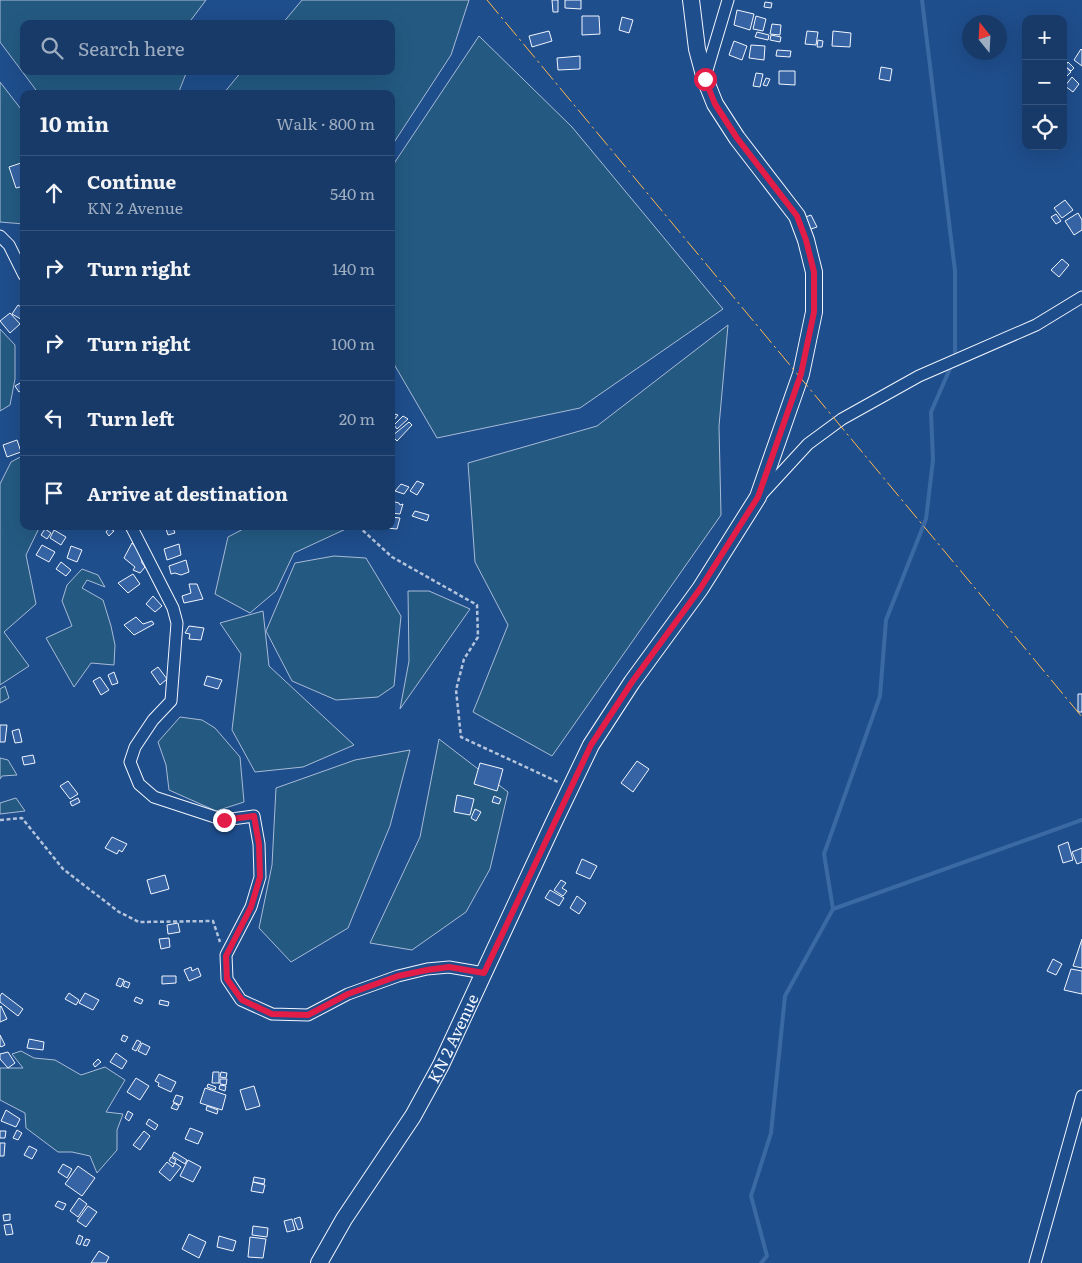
<!DOCTYPE html>
<html lang="en">
<head>
<meta charset="utf-8">
<style>
	:root { --surface:#173a69; --page:#20416f; --text:#f1f3f6; --muted:#9eadc0; --line:#36547d }
	body { margin:0; font-family:Literata,serif; background:var(--page); color:var(--text) }
	.controls { position:absolute; right:15px; top:15px; display:grid; overflow:hidden; border-radius:10px; box-shadow:0 5px 20px #0002 }
	.controls button { width:45px; height:45px; display:grid; place-items:center; padding:0; border:0; border-bottom:1px solid var(--line); background:var(--surface); color:var(--text); font:25px sans-serif }
	.compass { position:absolute; left:962px; top:15px; width:45px; height:45px; border-radius:50%; background:var(--surface); box-shadow:0 5px 20px #0002; rotate:342deg }
	.stop { position:absolute; width:15px; height:15px; margin:-11px; border:4px solid #e11d48; border-radius:50%; background:#fff }
	.stop.end { background:#e11d48; border-color:#fff; box-shadow:0 1px 5px #0008 }
	.list { margin:0; padding:0; list-style:none }
	h2 { display:flex; justify-content:space-between; align-items:center; height:65px; margin:0; padding:0 20px; font-size:21px }
	h2 small { font-size:16px; font-weight:400; color:var(--muted) }
	.list li { display:grid; grid-template-columns:32px 1fr auto; gap:15px; align-items:center; box-sizing:border-box; height:75px; padding:0 20px; border-top:1px solid var(--line) }
	.list b { display:block; font-size:19px; white-space:nowrap }
	.list p { margin:0; font-size:16px; white-space:nowrap; color:var(--muted) }
	.list em { font-size:16px; font-style:normal; color:var(--muted) }
	.icon { flex:none; width:28px; height:28px; fill:none; stroke:currentColor; stroke-width:2; stroke-linecap:round; stroke-linejoin:round }
	.map { position:relative; flex:none; width:1082px; height:1263px; overflow:hidden }
	.search { position:absolute; background:var(--surface); box-shadow:0 5px 20px #0002; left:20px; top:20px; width:375px; height:55px; display:flex; align-items:center; gap:12px; box-sizing:border-box; padding:0 18px; border-radius:10px; color:var(--muted); font-size:19px }
	.panel { position:absolute; background:var(--surface); box-shadow:0 5px 20px #0002; left:20px; top:90px; width:375px; height:440px; border-radius:10px }
	.map>svg:first-child { display:block }
	.green { fill:#245a82; stroke:#a8bbd7 }
	.lines { fill:none; stroke-linecap:round; stroke-linejoin:round }
	.stream { stroke:#3b69a3; stroke-width:4 }
	.building { fill:#3563a3; stroke:#f2f6ff }
	.minor-casing { stroke:#f2f6ff; stroke-width:13 }
	.secondary-casing { stroke:#f2f6ff; stroke-width:18 }
	.path { stroke:#b3c4dc; stroke-width:2.5; stroke-dasharray:4 2.5; stroke-linecap:butt }
	.minor { stroke:#1f4e8c; stroke-width:11 }
	.secondary { stroke:#1f4e8c; stroke-width:16 }
	.power { stroke:#ffb74d; stroke-width:1; stroke-dasharray:18 4 2.5 4; stroke-linecap:butt }
	.route { stroke:#e11d48; stroke-width:6 }
	.labels { text-anchor:middle; stroke-width:4; stroke-linejoin:round; paint-order:stroke }
	.street-label { font-size:16px; fill:#f2f6ff; stroke:#1f4e8c }
</style>
</head>
<body>
<div class="map">
<svg width="1082" height="1263" viewBox="0 0 1082 1263">
	<rect width="100%" height="100%" fill="#1f4e8c"/>
	<path class="green" d="M0,0h206l-18,24h-164v47h163l-9,23h-139l-39,-52z
		M302,0h167l-18,55 -60,92v-53h-168l19,-23h149v-47h-109z
		M479,36l93,91 151,182 -143,99 -143,30 -46,-79v-191z
		M0,82l24,31v111l-24,-2z
		M728,325l-9,101 2,89 -169,241 -79,-44 35,-87 -33,-63 -7,-99 129,-37z
		M0,329l15,16v34l-5,26 -10,6z
		M24,455v71h16l-14,29 10,49 -32,28 25,34 -29,19v-201l11,-22z
		M249,526h97l2,2 -54,25 -18,38 -26,22 -35,-19 13,-57z
		M334,556l32,2 35,58 -7,70 -16,11 -42,3 -44,-19 -26,-50 29,-68z
		M82,569l16,6 7,12 -18,-7 -5,8 21,12 8,26 4,19 -1,20 -23,-2 -17,24 -28,-49 26,-12 -10,-25 5,-16z
		M408,591h21l41,18 -70,100 9,-48z
		M263,611l6,55 85,79 -51,22 -48,5 -23,-42 9,-76 -21,-31z
		M5,686l4,12 -9,5v-14z
		M180,717l22,3 13,8 25,29 4,45 -28,9 -47,-21 -3,-25 -8,-23z
		M439,739l69,53 -18,77 -24,43 -54,38 -42,-7 50,-106z
		M410,750l-20,76 -42,102 -57,34 -32,-34 13,-63 4,-77 79,-28z
		M0,758l8,2 9,15 -15,1 -2,3z
		M16,798l9,13 -25,3v-11z
		M21,1051l13,7 21,2 26,15 24,-8 20,13 -19,32 17,2 -6,16v20l-20,23 -7,-17 -18,-4h-14l-32,-24 -1,-15 -25,-13v-32h23l-11,-14z"/>
	<g class="lines">
		<path class="stream" d="M922,0l33,271v87
			M833,909l-9,-55 56,-158 6,-76 40,-101 7,-59 -2,-48 21,-48
			M761,1263l6,-7 -16,-60 20,-63 14,-137 48,-87 249,-89"/>
	</g>
	<path class="building" d="M552,0h6v12h-5z
		M565,0h16v9l-16,-1z
		M765,2l7,1 -1,5 -7,-1z
		M737,10l17,4 -4,16 -16,-5z
		M582,16h17l1,18 -18,1z
		M756,16l10,3 -3,12 -10,-2z
		M622,17l11,3 -4,13 -10,-3z
		M772,24l9,1 -1,10 -10,-1z
		M549,31l3,10 -20,6 -3,-11z
		M807,31l11,1 -2,13 -11,-1z
		M833,31l18,2 -1,14 -18,-1z
		M757,32l12,3 -1,5 -13,-3z
		M771,35l10,2 -1,5 -10,-2z
		M818,40l5,1 -1,6h-5z
		M734,41l13,5 -5,14 -13,-5z
		M751,45l14,1 -1,14 -15,-2z
		M1081,49l1,1v16l-8,-6z
		M777,50l14,1 -1,6 -14,-1z
		M580,56v13l-22,1 -1,-12z
		M1068,62l6,6 -3,3 -6,-5z
		M1065,66l6,6 -5,5 -3,-3z
		M881,67l11,2 -2,12 -11,-2z
		M779,71h16v14l-16,-1z
		M756,73l7,1 -3,13 -7,-1z
		M1072,77l7,7 -6,8 -8,-6z
		M766,78l4,1 -3,7 -4,-1z
		M24,162v24l-8,2 -7,-21z
		M1065,200l8,10 -11,8 -8,-10z
		M1078,213l4,7v10l-8,5 -9,-14z
		M1056,214l5,7 -5,3 -5,-7z
		M811,215l6,12 -9,3 -5,-12z
		M1062,259l7,6 -10,12 -8,-7z
		M18,305l6,4v12l-12,-7z
		M10,313l10,11 -10,9 -10,-12z
		M20,383l4,6 -5,3 -4,-6z
		M391,413l7,2 -7,9z
		M403,416l5,3 -11,10 -3,-4z
		M409,422l3,3 -15,16 -5,-5z
		M17,440l4,12 -14,5 -4,-12z
		M417,481l7,3 -7,11 -7,-4z
		M401,484l8,3 -5,7 -9,-3z
		M391,501l8,2 1,2 3,-1 -3,10 -9,-1z
		M415,511l14,4 -2,6 -15,-5z
		M391,517l9,1 -3,11 -11,-1 5,-2z
		M168,526l5,2 2,5 -7,2 -2,-6h3z
		M109,528l5,3 -5,5 -3,-4z
		M45,529l6,4 -4,6 -6,-4z
		M54,530l12,7 -5,8 -11,-7z
		M132,543l8,9 2,11 3,4 -5,6 -7,-3 2,-3 -11,-9z
		M179,544l2,11 -14,5 -3,-11z
		M42,545l13,7 -6,10 -13,-7z
		M71,546l11,4 -5,12 -10,-4z
		M186,560l3,12 -8,3 -6,-2 -4,1 -2,-8z
		M61,562l10,8 -5,6 -10,-7z
		M133,574l7,10 -12,9 -10,-10z
		M189,584h8l6,15 -19,4 -2,-7 9,-3z
		M153,596l9,10 -7,6 -9,-8z
		M136,617l7,7 9,-3 2,3 -20,11 -10,-10z
		M189,626l15,2 -3,12 -12,-1 1,-5 -5,-1z
		M158,667l9,12 -7,6 -9,-13z
		M114,672l4,11 -6,2 -4,-10z
		M207,676l15,4 -4,9 -14,-4z
		M100,677l9,13 -8,5 -8,-14z
		M1078,694h4v18h-4z
		M0,725h7l-2,17h-5z
		M19,729l3,13 -7,1 -3,-12z
		M33,755l2,8 -11,2 -2,-8z
		M637,761l12,8 -16,23 -12,-9z
		M480,763l23,6 -6,22 -23,-7z
		M68,781l10,13 -8,5 -10,-13z
		M457,795l17,4 -4,16 -16,-3z
		M494,796l7,3 -2,5 -7,-2z
		M78,798l2,4 -8,4 -2,-4z
		M475,809l6,3 -5,9 -5,-3z
		M112,837l15,7 -5,8 -3,-2 -2,4 -12,-6z
		M1068,842l5,18 -10,3 -5,-17z
		M1082,848v14l-5,2 -5,-12z
		M582,859l15,7 -7,13 -14,-6z
		M165,875l4,14 -18,5 -4,-14z
		M561,880l5,3 -4,5 5,3 -4,5 -9,-6z
		M550,890l14,8 -5,8 -14,-8z
		M577,896l9,7 -7,11 -9,-6z
		M178,923l2,9 -12,2 -1,-9z
		M169,938l1,9 -9,2 -2,-10z
		M1082,939v29l-9,-2z
		M1053,959l9,5 -6,11 -9,-4z
		M191,967l1,4 6,-3 3,8 -12,5 -5,-11z
		M1071,969l11,2v23l-18,-4z
		M162,976h14v7l-14,1z
		M119,978l5,2 -3,7 -5,-2z
		M125,981l5,2 -2,5 -5,-2z
		M2,993l21,16 -5,7 -18,-14v-6z
		M69,993l10,7 -3,5 -11,-6z
		M85,993l14,7 -6,10 -14,-7z
		M136,997l7,3 -2,4 -7,-3z
		M160,1000l9,2 -1,4 -9,-2z
		M1,1006l6,13 -7,3v-15z
		M0,1035l5,10 -4,2 -1,-1z
		M123,1035l5,2 -3,5 -4,-2z
		M29,1039l15,3 -1,8 -16,-2z
		M137,1040l4,2 -5,9 -4,-2z
		M142,1043l8,4 -4,8 -8,-4z
		M8,1052l7,11 -7,5 -8,-9v-5z
		M116,1053l11,8 -5,8 -12,-7z
		M98,1059l3,3 -6,5 -2,-3z
		M213,1072h6v11h-7z
		M221,1072l6,1 -1,5 -6,-1z
		M159,1074l17,8 -5,10 -13,-6 1,-3 -4,-2z
		M136,1078l13,8 -9,14 -13,-8z
		M220,1079h7l-1,6 -6,-1z
		M208,1084l8,3 -1,3 -8,-3z
		M220,1085l6,1 -1,5 -6,-2z
		M254,1086l6,20 -14,4 -6,-20z
		M205,1088l21,7 -4,15 -22,-7z
		M176,1095l7,2 -3,8 -7,-3z
		M174,1103l5,3 -2,4 -6,-2z
		M207,1106l11,4 -1,4 -11,-4z
		M6,1110l14,9 -4,8 -15,-6z
		M128,1111l5,3 -4,7 -4,-3z
		M149,1119l9,6 -3,5 -9,-6z
		M190,1128l13,5 -5,11 -13,-5z
		M17,1130l5,3 -4,7 -5,-2z
		M0,1131h6l-1,7h-5z
		M144,1131l6,5 -10,14 -7,-5z
		M0,1143h5l-1,13h-4z
		M29,1146l8,4 -5,9 -8,-4z
		M174,1152l13,8 -2,4 -13,-8z
		M171,1157l5,3 -2,4 -5,-3z
		M188,1160l13,7 -8,15 -13,-6z
		M167,1162l6,5 2,-4 6,4 -11,14 -11,-9z
		M63,1164l9,5 -5,9 -9,-6z
		M78,1166l17,12 -13,18 -17,-12z
		M254,1177l11,2 -1,5 -11,-2z
		M253,1182l12,3 -2,8 -12,-2z
		M79,1198l8,6 -9,13 -8,-6z
		M58,1201l8,3 -3,6 -8,-4z
		M88,1206l9,6 -11,15 -9,-6z
		M10,1214v6l-6,1 -1,-6z
		M300,1217l3,11 -5,2 -4,-11z
		M292,1219l3,11 -8,2 -3,-11z
		M11,1224l2,10 -7,1 -2,-10z
		M253,1226l15,2 -1,9 -15,-2z
		M189,1234l17,8 -7,16 -17,-9z
		M79,1235l4,2 -3,8 -4,-2z
		M219,1236l17,5 -3,10 -16,-4z
		M250,1237l16,2 -3,19 -15,-1z
		M86,1239l4,1 -3,6 -4,-1z
		M99,1251l10,6 -3,6h-15z"/>
	<g class="lines">
		<defs>
			<path id="minor" d="M705,77l23,-77
				M0,236l9,9 15,30
				M761,495l47,-51 34,-25 77,-43 117,-51 46,-28
				M131,526l42,82 4,15 -6,78 -18,19 -18,27 -5,15 9,22 15,13 70,23 30,-4 5,28 1,33 -9,30 -25,48 1,24 14,21 31,14 36,1 40,-21 50,-18 29,-7 22,-2 35,6
				M1035,1263l47,-167"/>
			<g id="secondary">
				<path id="s1" d="M319,1263l25,-44 69,-103 28,-51 112,-241 38,-79 41,-63 68,-93 58,-92 43,-123 13,-62v-40l-8,-32 -9,-24 -60,-78 -22,-34 -10,-25 -8,-30 -6,-49"/>
			</g>
		</defs>
		<use href="#minor" class="minor-casing"/>
		<use href="#secondary" class="secondary-casing"/>
		<path class="path" d="M358,526l34,31 85,48 1,32 -14,22 -8,31 5,47 97,45
			M0,820l22,-2 41,51 56,43 20,10 74,-1 7,21"/>
		<use href="#minor" class="minor"/>
		<use href="#secondary" class="secondary"/>
		<path class="power" d="M487,0l595,717"/>
	</g>
	<g class="lines">
		<path class="route" d="M224,820l30,-4 5,28 1,33 -9,30 -25,49 1,23 15,21 30,14 36,1 40,-21 50,-18 29,-6 22,-3 35,6 107,-228 41,-63 68,-93 58,-92 43,-123 13,-62v-40l-8,-32 -9,-24 -60,-78 -22,-34 -10,-25"/>
	</g>
	<g class="labels">
		<g class="street-label">
			<text dy="6" stroke="none"><textPath href="#s1" startOffset="262">KN 2 Avenue</textPath></text>
		</g>
	</g>
</svg>
<div class="controls">
<button>+</button>
<button>−</button>
<button><svg class="icon" aria-label="locate" viewBox="0 0 24 24"><circle cx="12" cy="12" r="6"/><path d="M12 2v4M12 18v4M2 12h4M18 12h4"/></svg></button>
</div>
<svg class="compass" viewBox="-18 -18 36 36"><path d="M0-13l5 13h-10z" fill="#e53935"/><path d="M0 13l5-13h-10z" fill="#9eadc0"/></svg>
<div class="stop" style="left:705px;top:79px"></div>
<div class="stop end" style="left:224px;top:820px"></div>
<div class="search"><svg class="icon" aria-label="search" viewBox="0 0 24 24"><circle cx="10" cy="10" r="6"/><path d="M15 15l6 6"/></svg>Search here</div>
<section class="panel">
<h2>10 min<small>Walk · 800 m</small></h2>
<ul class="list">
<li><svg class="icon" aria-label="ahead" viewBox="0 0 24 24"><path d="M12 20V5M6 11l6-6 6 6"/></svg><div><b>Continue</b><p>KN 2 Avenue</p></div><em>540 m</em></li>
<li><svg class="icon" aria-label="right" viewBox="0 0 24 24"><path d="M7 20v-9h11M14 6l5 5-5 5"/></svg><div><b>Turn right</b></div><em>140 m</em></li>
<li><svg class="icon" aria-label="right" viewBox="0 0 24 24"><path d="M7 20v-9h11M14 6l5 5-5 5"/></svg><div><b>Turn right</b></div><em>100 m</em></li>
<li><svg class="icon" aria-label="left" viewBox="0 0 24 24"><path d="M17 20v-9H6M10 6l-5 5 5 5"/></svg><div><b>Turn left</b></div><em>20 m</em></li>
<li><svg class="icon" aria-label="arrive" viewBox="0 0 24 24"><path d="M6 21V4h12l-3 4 3 4H6"/></svg><div><b>Arrive at destination</b></div></li>
</ul>
</section>
</div>
</body>
</html>
